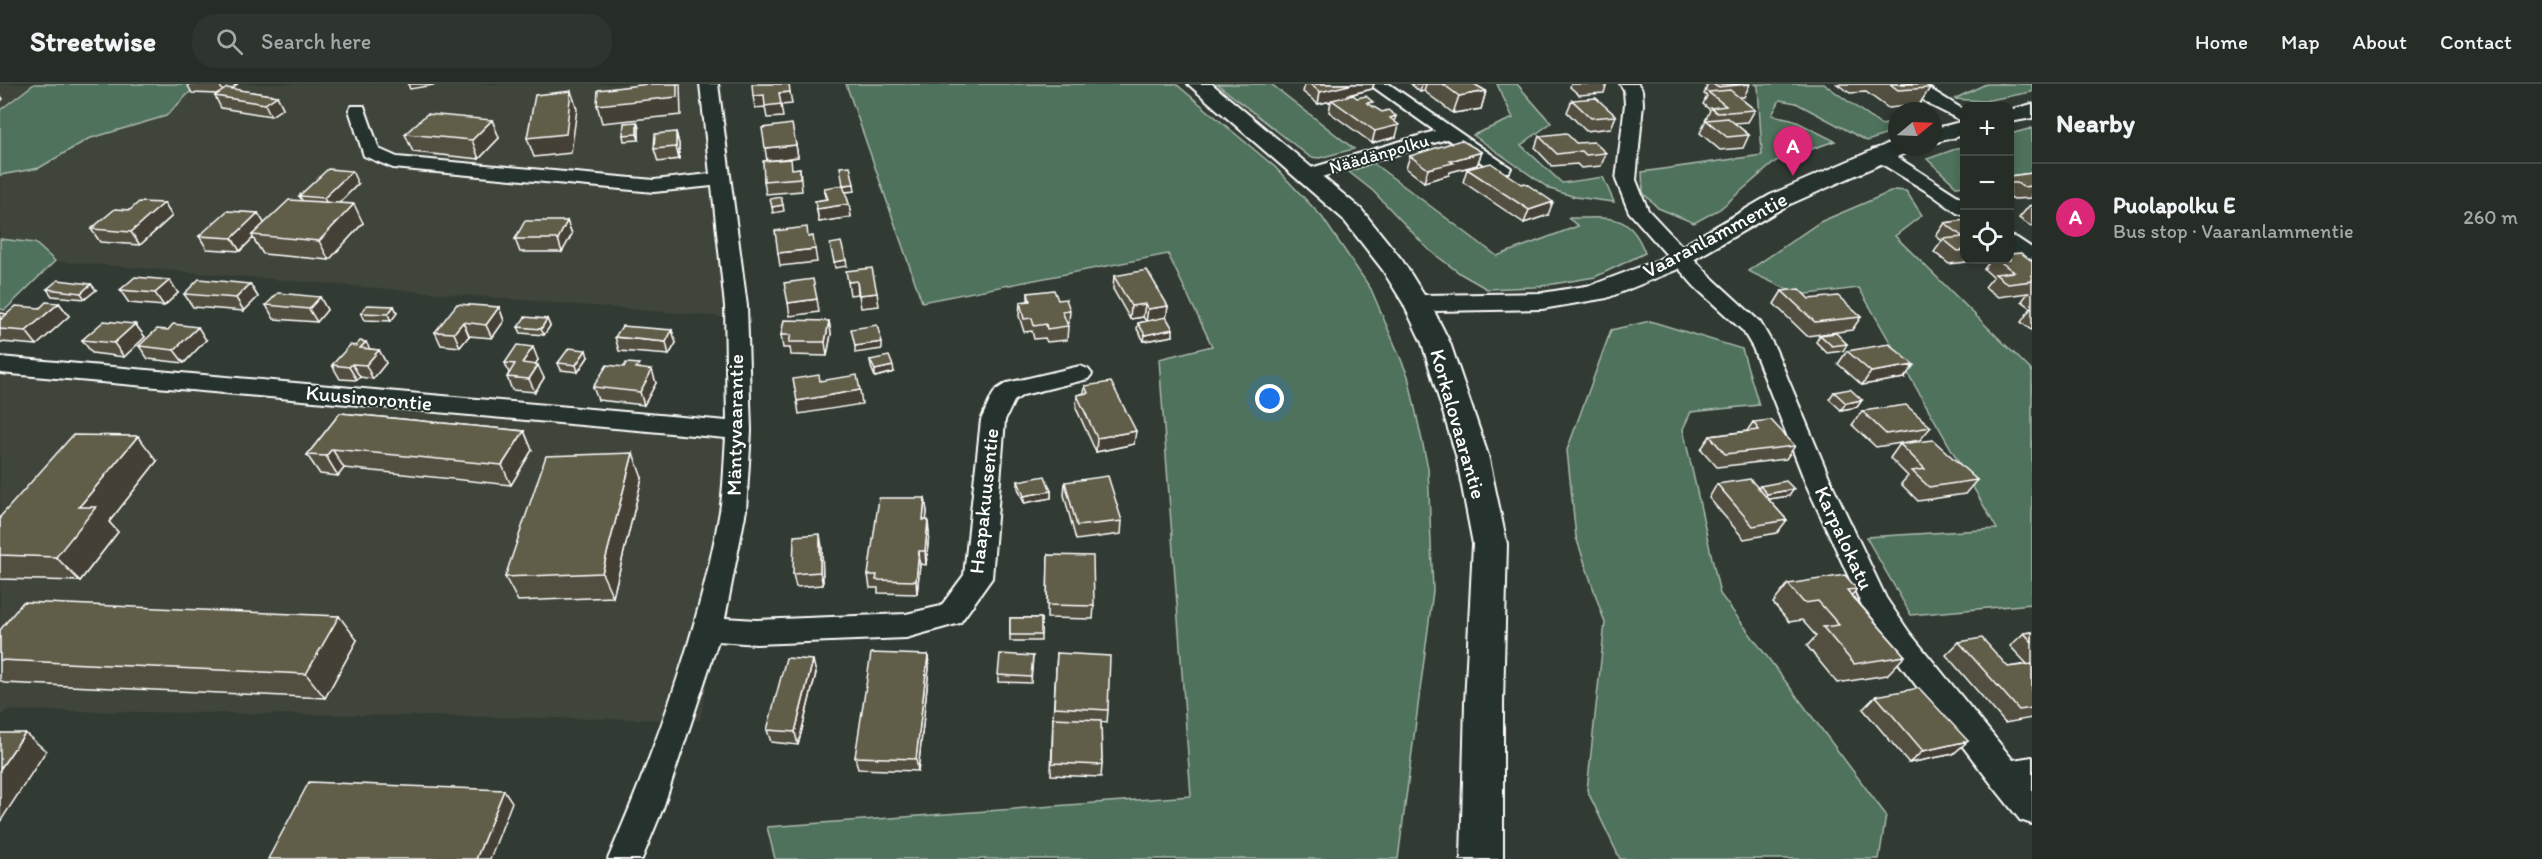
<!DOCTYPE html>
<html lang="en">
<head>
<meta charset="utf-8">
<style>
	:root { --surface:#262c26; --page:#2e342e; --text:#f1f3f6; --muted:#a4a7a7; --line:#424843; --accent:#db2777 }
	body { margin:0; font-family:Itim,sans-serif; background:var(--page); color:var(--text) }
	.controls { position:absolute; right:18px; top:18px; display:grid; overflow:hidden; border-radius:12px; box-shadow:0 3px 9px #0003 }
	.controls button { width:54px; height:54px; display:grid; place-items:center; padding:0; border:0; border-bottom:2px solid var(--line); background:var(--surface); color:var(--text); font:30px sans-serif }
	.compass { position:absolute; left:1888px; top:18px; width:54px; height:54px; border-radius:50%; background:var(--surface); box-shadow:0 3px 9px #0003; rotate:71deg }
	.you { position:absolute; left:1270px; top:315px; width:21px; height:21px; margin:-15px; border:4px solid #fff; border-radius:50%; background:#1a73e8; box-shadow:0 0 0 9px #1a73e833 }
	.badge { display:grid; place-items:center; width:39px; height:39px; border-radius:50%; background:var(--accent); color:#fff; font-size:20px; font-weight:700 }
	.pin { position:absolute; translate:-50% -50px; filter:drop-shadow(0 2px 3px #0008) }
	.pin::after { content:''; position:absolute; top:32px; width:21px; height:18px; background:inherit; clip-path:polygon(0 0,100% 0,50% 100%) }
	.list { margin:0; padding:0; list-style:none }
	h2 { display:flex; justify-content:space-between; align-items:center; height:78px; margin:0; padding:0 24px; font-size:26px }
	h2 small { font-size:20px; font-weight:400; color:var(--muted) }
	.list li { display:grid; grid-template-columns:39px 1fr auto; gap:18px; align-items:center; box-sizing:border-box; height:108px; padding:0 24px; border-top:2px solid var(--line) }
	.list b { display:block; font-size:22px; white-space:nowrap }
	.list p { margin:0; font-size:20px; white-space:nowrap; color:var(--muted) }
	.list em { font-size:20px; font-style:normal; color:var(--muted) }
	.icon { flex:none; width:33px; height:33px; fill:none; stroke:currentColor; stroke-width:2; stroke-linecap:round; stroke-linejoin:round }
	.map { position:relative; flex:none; width:2032px; height:775px; overflow:hidden }
	header { display:flex; align-items:center; gap:36px; box-sizing:border-box; height:84px; padding:0 30px; background:var(--surface); border-bottom:2px solid var(--line) }
	header strong { font-size:28px }
	nav { display:flex; gap:33px; margin-inline-start:auto; font-size:21px }
	.search { width:420px; height:54px; background:var(--page); display:flex; align-items:center; gap:15px; box-sizing:border-box; padding:0 21px; border-radius:24px; color:var(--muted); font-size:22px }
	main { display:flex }
	aside { flex:1; background:var(--surface) }
	.map>svg:first-child { display:block }
	.built { fill:#40453a }
	.green { fill:#50725c; stroke:#a8b8ae; stroke-width:1.5 }
	.lines { fill:none; stroke-linecap:round; stroke-linejoin:round }
	.minor-casing { stroke:#fff; stroke-width:4 }
	.tertiary-casing { stroke:#fff; stroke-width:4 }
	.minor { fill:#26332d; fill-rule:evenodd }
	.tertiary { fill:#26332d; fill-rule:evenodd }
	.wall { fill:#535040; stroke:#fff; stroke-width:1.5 }
	.shaded-wall { fill:#444134; stroke:#fff; stroke-width:1.5 }
	.building { fill:#615d4a; stroke:#fff; stroke-width:1.5 }
	.labels { text-anchor:middle; stroke-width:4.5; stroke-linejoin:round; paint-order:stroke }
	.far-street-label { font-size:18px; fill:#fff; stroke:#26332d }
	.street-label { font-size:21px; fill:#fff; stroke:#26332d }
</style>
</head>
<body>
<header>
<strong>Streetwise</strong>
<div class="search"><svg class="icon" aria-label="search" viewBox="0 0 24 24"><circle cx="10" cy="10" r="6"/><path d="M15 15l6 6"/></svg>Search here</div>
<nav><a>Home</a><a>Map</a><a>About</a><a>Contact</a></nav>
</header>
<main>
<div class="map">
<svg width="2032" height="775" viewBox="0 0 2032 775">
	<rect width="100%" height="100%" fill="#323b33"/>
	<filter id="ink" filterUnits="userSpaceOnUse"><feTurbulence type="fractalNoise" baseFrequency=".0167" numOctaves="2"/><feDisplacementMap in="SourceGraphic" scale="12" xChannelSelector="R" yChannelSelector="G"/><feConvolveMatrix kernelMatrix="1 2 1 2 8 2 1 2 1" color-interpolation-filters="sRGB"/></filter>
	<g filter="url(#ink)">
		<path class="built" d="M0,0h722l28,235 -695,-58 -55,54z
			M0,281l754,72 -54,283 -694,-10 -6,8z"/>
		<path class="green" d="M34,0h164l-32,32 -78,23 -49,29 -39,7v-65z
			M846,0h330l99,83 47,50 49,72 37,87 20,92 5,123 -35,268h-623l-8,-32 424,-31 -32,-437 53,-13 -44,-92 -246,48z
			M1217,0h54l83,65 -35,9 -9,-1z
			M1497,0h20l34,39 -30,22 41,38 41,-6 11,25 -39,-5 -25,-8 -77,-54 40,-17z
			M1755,0h69l57,41 12,-2 4,3v5l-30,10 -71,-38 -16,-3 -8,15 19,4 44,22 -59,20 -56,48 -26,14 -36,-15 -15,-15 -1,-21 120,-17 -4,-69z
			M1986,0h46v8l-48,9 -30,-2z
			M2032,44v50l-22,3v-47z
			M1964,62v40l-7,1 -30,-28z
			M1373,79l124,93 81,-30 -10,-8c40,1 61,-8 77,35l-50,24 -60,10 -48,2 -26,-15 -32,-24 -56,-59 -24,-19z
			M1895,106l11,1 16,24 -27,21 137,135v233l-121,11 -45,-78 131,-8 -138,-241 -60,7 -51,-24 72,-49z
			M0,155l35,4 20,18 -50,49 -5,-1z
			M1650,237l92,28 17,56 -68,7 -8,17 37,165 166,221 -7,44h-259l-33,-69 18,-167 -29,-86 -9,-87 44,-120z"/>
		<g class="lines">
			<defs>
				<path id="minor" d="M700,0h18l29,222 4,125 -5,79 -21,108 31,2 150,-6 35,-8 23,-31 17,-155 11,-24 4,-6 11,-7 73,-17 8,3 4,5 -4,5 -65,16 -9,6 -9,19 -13,158 -32,45 -54,15 -150,6 -38,-3 -55,167 -21,51h-34c48,-111 91,-228 112,-348 4,-23 4,-49 6,-73l-726,-65v-16l727,64 -2,-115 -13,-120 -58,6 -261,-24 -29,-12 -15,-46 3,-4h12l15,43 18,8 257,23 56,-6z
					M1369,0h20l122,84 -2,4h-14l-48,-33 -132,40h-14l-3,-4 3,-4 134,-40z
					M1620,0h18l4,6 1,14 -7,76 12,30 63,67 49,45 15,26 57,136 54,114 23,34 104,128 19,-3v67l-12,-4 -27,-34 -104,-136 -24,-38 -59,-128 -53,-136 -10,-17 -48,-44 -66,-75 -13,-32 9,-76 -1,-14z
					M1902,0h20l42,26v12l-34,-17z
					M1879,64l7,2 78,50v15l-7,-2 -26,-19 -59,-36 -2,-4 2,-4z
					M2010,152l7,2 15,10v16l-7,-2 -15,-11z"/>
				<path id="tertiary" d="M1188,0h24l149,125 41,51 22,35 118,-2 50,-8 66,-25 112,-65 122,-53 5,-1v6h14l-3,5 -120,53 -112,65 -69,28 -65,11 -108,2 16,32 38,112 19,89 -4,159v156h-42l4,-156 8,-159 -17,-89 -34,-112 -19,-40 -21,-34 -39,-50z
					M2032,20v14l-22,4v-12z
					M1964,37v14l-31,8v-14z"/>
			</defs>
			<use href="#minor" class="minor-casing"/>
			<use href="#tertiary" class="tertiary-casing"/>
			<use href="#minor" class="minor"/>
			<use href="#tertiary" class="tertiary"/>
		</g>
		<path class="wall" d="M187,0h50l-5,5 45,7 6,12 -12,8 -50,-8 -6,-12 2,-2 -25,-1z
			M1305,0h69l-2,5 -25,7 10,2 38,23 1,16 -24,6 -43,-31 2,-11 -13,3 -15,-12z
			M1411,0h63l12,7 -5,18 -28,4 -29,-22 -4,1z
			M1571,0h36l-3,9 -25,2 -9,-8z
			M1704,0h46l-6,13h-5l16,13 -7,12 -14,1 15,12 -6,13 -23,2 -20,-17 10,-23 -7,-6 4,-8 -3,-2 3,-7z
			M1837,0h87l6,4 -11,17 -31,3 -22,-16 -16,1z
			M1572,16l44,16 -5,12 -25,3 -19,-19z
			M492,36l7,18 -20,21 -66,-7 -8,-18z
			M637,38l2,6v12l-15,1 -1,-6z
			M676,48l3,12v15l-21,3 -4,-13z
			M1539,52l37,7 30,10 -5,13 -20,2 -4,-4 -25,2 -17,-18z
			M796,61l2,12 -29,4 24,8 7,-1 2,23 -36,3 -2,-13 3,-20z
			M1482,68l-5,13 -27,7 -1,3 -25,7 -18,-14 4,-12z
			M1467,85l81,46 -24,8 -61,-41z
			M2032,89v25l-18,1 -4,-2v-21z
			M358,100l-20,19 25,20 -34,37 -66,-6 -10,-16 -13,13 -33,-2 -8,-13 65,-12 38,-24 -3,-4z
			M824,104l31,3 -10,1 4,12 2,13 -32,5 -4,-21 11,-2z
			M164,119l8,13 -32,29 -40,-3 -9,-13 39,-19z
			M2032,121v22l-13,-9 10,-12z
			M1965,136v40h19l-35,4 -15,-12 8,-11 -6,-5 9,-13z
			M567,137l5,13 -10,18h-42l-5,-13z
			M1991,176l41,1v70l-11,-9 10,-14 -9,-7 6,-8 -30,4 -13,-10 8,-10 -9,-8z
			M1114,192l54,30 -2,12 7,18 -29,5 -7,-12 1,-6 8,-2 -3,-4 -13,2 -17,-30z
			M250,200l8,13 -14,14 -51,-4 -9,-13z
			M47,205l49,1 -11,9 -33,-3z
			M120,206l58,3 -14,13 -35,-3z
			M1782,207l27,8 52,18 -9,13 -45,6 -33,-32z
			M1028,209l30,7 12,10 -1,13h-3l2,3 -1,14 -20,2 -2,-4 -11,1 -2,-8 -8,1 -5,-16 1,-14 8,-1z
			M320,213l7,13 -10,12 -43,-3 -8,-14z
			M59,219l10,13 -32,29 -36,-3 -1,-1v-26l40,-7z
			M394,222l3,7 -6,8 -26,-1 -4,-7z
			M499,223l5,14 -12,17 -23,-2 -9,11 -19,-2 -6,-13z
			M547,235l3,7 -6,9 -23,-2 -3,-6z
			M829,237l2,13 -4,22 -36,-1 -1,-7h-7l-2,-13z
			M135,240l10,13 -21,20 -32,-4 -10,-13z
			M1820,251l27,9 -4,7 -16,2 -11,-11z
			M615,253l61,6 -7,12 -50,-4z
			M206,256l-22,23 -36,-4 -9,-13z
			M369,265l10,1 7,13 -13,16 -13,-2 -3,3 -17,-1 -8,-14z
			M1847,267l57,27 -42,7 -24,-21z
			M588,273l-10,15 -17,-2 -3,-7z
			M538,276l-3,5 9,13 -9,14 -23,-2 -5,-13 2,-4 -4,-10z
			M870,276l24,12 -19,5 -4,-10z
			M640,284l16,15 -12,22 -46,-5 -5,-13z
			M1085,302l49,58 -38,8 -20,-44 1,-13 7,-2z
			M1834,308l28,8 -5,7 -16,3 -12,-11z
			M1862,327l69,16 -11,13 -44,7 -24,-22z
			M340,329l184,18 8,19 -21,35 -167,-17 -6,8 -18,-2 -13,-19z
			M1753,338l42,24 -9,13 -69,8 -16,-18 9,-13 37,-5z
			M1900,360l77,36 -12,14 -47,7 -17,-17 7,-8 -18,-18z
			M157,377l-48,61 9,10 -38,49 -80,-2v-62z
			M642,394l-29,119 -95,4 -13,-24z
			M1018,397l33,10v7l-27,5 -6,-15z
			M1065,398l57,39 -1,13 -45,6 -12,-45z
			M1717,400l41,4 2,-2 29,10 -21,3 19,21 -10,13 -33,6 -35,-41z
			M925,414l2,14 -1,8 3,13 -3,32 -6,-1 -3,30 -39,-1v-5h-8l-2,-13z
			M822,463l1,38 -27,2 -3,-13z
			M1048,471l46,51 -1,13 -46,-1z
			M1788,500l69,5 -5,6 53,61 -18,19 -50,8 -30,-37 9,-10 -14,-16 -13,2 -16,-19z
			M1010,534h31v23h-31z
			M0,546l357,10 -32,58 -321,-15 -4,-3z
			M2032,548v86l-27,5 -59,-68 13,-13 49,25 19,-3 -17,-18 14,-13z
			M1057,569l51,57 -1,13 -6,-1 1,43 -1,12 -50,-2 2,-57z
			M928,571l1,13 -11,103 -60,-2 -3,-12z
			M1033,572l-2,27 -33,-1v-7z
			M816,589l-18,72 -27,-3 -4,-12z
			M1876,612l92,45 -15,13 -44,9 -46,-54z"/>
		<path class="shaded-wall" d="M219,0h18l-12,11z
			M408,0h31l-29,5z
			M677,0h3v2l1,29 -79,8 -5,-18z
			M1348,0h26l-2,5 -25,6v3l-15,2 -1,1 -13,3 2,-12z
			M1422,0h4l-2,7 -4,1z
			M571,7l6,18 -6,44 -37,4 -7,-19z
			M1486,7l-5,18 -28,4 6,-17z
			M790,8l2,12 -11,1 2,12 -16,1 -2,-11 -10,1 -2,-12z
			M0,11l3,4 -3,3z
			M277,12l6,12 -12,8 -6,-12z
			M1396,32l-3,10 6,-1 -3,12 -24,6 3,-12 15,-13z
			M492,36l7,18 -20,21 -7,-19z
			M637,38l2,6v12l-2,-6z
			M676,48l3,12v15l-3,-12z
			M796,61l2,12 -31,4 -2,-13z
			M1482,68l-5,13 -27,7 -1,3 -25,7 4,-13 22,-8z
			M352,87l6,13 -27,27 -7,-13z
			M854,100l1,7 -11,1 -1,-7z
			M1553,118l-5,13 -24,8 5,-13z
			M164,119l8,13 -32,29 -9,-13z
			M354,120l9,19 -34,37 -10,-19z
			M849,120l2,13 -32,5 -2,-13z
			M783,121l1,6 -11,2 -1,-6z
			M258,129l8,13 -14,9 1,3 -13,13 -8,-13z
			M567,137l5,13 -10,18 -4,-13z
			M815,165l2,13 -37,4 -2,-13z
			M846,176l1,6 -12,2 -1,-6z
			M170,196l8,13 -14,13 -9,-13z
			M857,197l1,13 -8,1 -2,-13z
			M91,200l5,6 -11,9 -4,-6z
			M250,200l8,13 -14,14 -8,-13z
			M877,209l2,13 -18,2 -2,-13z
			M320,213l7,13 -10,12 -8,-13z
			M817,215l2,13 -29,4 -2,-13z
			M59,219l10,13 -32,29 -11,-14z
			M1145,220l-2,13 -13,2 1,-13z
			M394,222l3,7 -6,8 -3,-7z
			M1168,222l-2,13 -20,3 2,-13z
			M499,223l5,14 -12,17 -6,-13z
			M547,235l3,7 -6,9 -3,-6z
			M829,237l2,13 -4,22 -2,-14z
			M463,238l6,14 -9,11 -6,-14z
			M135,240l10,13 -21,20 -10,-14z
			M198,243l8,13 -22,23 -10,-13z
			M1173,245v7l-29,5 1,-6z
			M672,246l4,13 -7,12 -3,-13z
			M366,258l7,13 -13,-7z
			M882,258v7l-27,4v-7z
			M533,263l5,13 -11,17 -5,-14z
			M379,266l7,13 -13,16 -7,-14z
			M586,266l2,7 -10,15 -2,-7z
			M352,280l8,13 -3,3 -8,-13z
			M538,281l6,13 -9,14 -6,-13z
			M1914,281l-10,13 -42,7 9,-13z
			M893,282l1,6 -19,5v-7z
			M652,286l4,13 -12,22 -4,-13z
			M860,306l2,14 -63,10 -2,-13z
			M1862,316l-5,7 -16,3 5,-7z
			M524,347l8,19 -21,35 -9,-20z
			M1136,347l-2,13 -38,8 1,-14z
			M138,352l19,25 -48,61 9,10 -38,49 -24,-24 23,-50z
			M332,365l12,19 -6,8 -12,-20z
			M633,369l9,25 -29,119 -11,-24z
			M1794,405l-5,7 -26,4 4,-6z
			M1051,407v7l-27,5v-7z
			M925,414l2,14 -2,21 -2,-13z
			M928,436l1,13 -3,32 -1,-14z
			M820,450l2,13 1,38 -3,-13z
			M919,467l1,13 -3,30 -1,-13z
			M339,532l18,24 -32,58 -19,-24z
			M928,571l1,13 -11,103 -2,-12z
			M813,576l3,13 -18,72 -3,-13z
			M25,649l21,18 -46,71v-53z
			M1968,657l-15,13 -44,9 14,-12z
			M504,706l8,12 -22,57h-14z"/>
		<path class="building" d="M649,0h28v13l-80,8 1,-15z
			M752,0h37l1,8 -11,1 2,11 -16,2 -1,-11 -11,1z
			M1310,0h38l1,1 -29,7z
			M1443,0h31l12,7 -27,5z
			M1713,0h37l-33,3z
			M1890,0h34l6,4 -32,2z
			M227,4l50,8 -12,8 -50,-8z
			M1730,6l25,20 -38,3 -6,-5 15,-2 -18,-14z
			M571,7l-5,43 -39,4 8,-43z
			M1353,11l4,3 9,-2 7,6 -6,1 15,9 6,-2 8,6 -6,2 9,7 -24,6 -43,-31z
			M1596,14l20,18 -25,2 -19,-18z
			M427,30l65,6 -20,20 -67,-6z
			M1728,34l21,17 -22,2 -21,-17z
			M637,38v12l-14,1 1,-12z
			M792,40l4,21 -31,3 -3,-20z
			M676,48v15l-22,2 1,-15z
			M1566,49l10,10 18,-1 12,11 -20,2 -4,-4 -25,3 -18,-18z
			M1461,56l21,12 -32,9 3,2 -25,6 -18,-13z
			M791,75l1,10 8,-1v10l-36,3 -1,-20z
			M1491,79l30,21 4,-1 28,19 -24,8 -62,-41z
			M850,82l4,18 -11,1 -3,-18z
			M328,85l24,2 -28,27 -25,-2z
			M2032,89v13l-9,1 -6,-4h-7v-7z
			M843,101l6,19 -32,5 -2,-8 13,-2 -4,-11z
			M781,113l2,8 -11,2 -2,-8z
			M289,116l65,4 -35,37 -67,-6z
			M139,118l25,1 -33,29 -40,-3 24,-20 15,1z
			M227,127l31,2 -26,25 -33,-2z
			M1965,136v30l-7,1 -15,-12 20,-2 -18,-14z
			M525,137h42l-9,18h-43z
			M807,143l1,10 5,-1 2,13 -37,4 -3,-22z
			M841,158l5,18 -12,2 -4,-18z
			M2021,169l11,8v20l-24,3 -13,-10 19,-2 -16,-12h12v-6z
			M872,184l5,25 -18,2 -2,-14 -9,1 -2,-11z
			M1147,186l21,36 -20,3 -3,-5 -14,2 -17,-30z
			M135,193l35,3 -15,13 -35,-3z
			M199,195l51,5 -14,14 -52,-4z
			M813,195l4,20 -29,4 -4,-20z
			M58,196l33,4 -10,9 -34,-4z
			M1799,205l10,10 29,-3 23,21 -46,5 -33,-31z
			M1054,206l4,10 8,-1 4,11 -8,1 6,15 -21,3 -1,-5 -12,2 -2,-8 -8,1 -4,-17 10,-1 -2,-8z
			M278,209l42,4 -11,12 -43,-4z
			M46,218l13,1 -33,28 -26,-2v-9l16,-14 24,2z
			M457,220l42,3 -13,18 -23,-3 -9,11 -19,-1z
			M367,221l27,1 -6,8 -27,-1z
			M1,229l6,1 -7,6v-5z
			M525,233l22,2 -6,10 -23,-2z
			M1166,233l7,12 -28,6 -7,-12z
			M784,236l45,1 -4,21h-36l2,-7h-10z
			M104,237l31,3 -21,19 -32,-3z
			M173,240l25,3 -24,23 -35,-4 18,-17 11,1z
			M877,241l5,17 -27,4 -4,-17z
			M622,242l50,4 -6,12 -51,-5z
			M1836,249l11,11 -15,2 -12,-11z
			M360,257l6,1 -6,6 19,2 -13,15 -14,-1 -3,3 -17,-2 18,-20 6,1z
			M1889,260l25,21 -43,7 -24,-21z
			M517,261l16,2 -11,16 16,2 -9,14 -22,-2 8,-13 -10,-1z
			M569,264l17,2 -10,15 -18,-2z
			M889,272l4,10 -18,4 -5,-10z
			M626,279l13,1 -3,4 16,2 -12,22 -47,-5 14,-22 17,2z
			M819,291l1,6 37,-6 3,15 -63,11 -4,-22z
			M1111,298l25,49 -39,7 -20,-43 11,-2 -3,-7z
			M1850,305l12,11 -16,3 -12,-11z
			M1906,321l25,22 -45,7 -24,-23z
			M340,329l184,18 -22,34 -170,-16 -6,7 -19,-1z
			M1771,336l24,26 -70,8 -15,-18 49,-6 -6,-8z
			M73,351l65,1 -59,71h17l-40,50 -56,-2v-38z
			M1933,356l44,40 -48,7 -17,-16 13,-2 -25,-25z
			M633,369l-31,120 -97,4 41,-121z
			M1045,392l6,15 -27,5 -6,-15z
			M1108,392l14,45 -45,5 -12,-44z
			M1750,395l37,41 -34,6 -36,-42z
			M1786,397l8,8 -27,5 -7,-8z
			M879,414h46l-2,22h5l-3,31h-6l-3,30 -40,-1 1,-5h-9z
			M820,450v38l-27,2 1,-38z
			M1048,471l45,1 1,50 -47,-1z
			M1845,491l12,14 -10,1 58,66 -51,8 -31,-37 16,-2 -21,-24 -14,2 -16,-19z
			M23,518l316,14 -33,58 -306,-14v-30z
			M1010,534h31v17h-31z
			M2032,548v10l-8,-9z
			M1982,554l26,29 24,-3v44l-13,2 -60,-68z
			M871,569l57,2 -12,104 -61,-2z
			M1057,569l53,3 -2,54 -54,-3z
			M1000,570l33,2 -2,21 -33,-2z
			M786,574l27,2 -18,72 -28,-2z
			M1919,604l49,53 -45,10 -47,-55z
			M1053,634l48,2 1,45 -50,-2z
			M0,649h25l-25,36z
			M309,698l195,8 -28,69h-208z"/>
	</g>
	<g class="labels">
		<g class="far-street-label">
			<text transform="translate(1379 70) rotate(-16)" y="6">Näädänpolku</text>
		</g>
		<g class="street-label">
			<text transform="translate(1715 151) rotate(-28)" y="7">Vaaranlammentie</text>
			<text transform="translate(369 314) rotate(5)" y="7">Kuusinorontie</text>
			<text transform="translate(1458 340) rotate(74)" y="7">Korkalovaarantie</text>
			<text transform="translate(735 341) rotate(-89)" y="7">Mäntyvaarantie</text>
			<text transform="translate(984 417) rotate(-84)" y="7">Haapakuusentie</text>
			<text transform="translate(1844 454) rotate(65)" y="7">Karpalokatu</text>
		</g>
	</g>
</svg>
<div class="controls">
<button>+</button>
<button>−</button>
<button><svg class="icon" aria-label="locate" viewBox="0 0 24 24"><circle cx="12" cy="12" r="6"/><path d="M12 2v4M12 18v4M2 12h4M18 12h4"/></svg></button>
</div>
<svg class="compass" viewBox="-18 -18 36 36"><path d="M0-13l5 13h-10z" fill="#e53935"/><path d="M0 13l5-13h-10z" fill="#a4a7a7"/></svg>
<div class="you"></div>
<div class="pin badge" style="left:1793px;top:92px">A</div>
</div>
<aside>
<h2>Nearby<small></small></h2>
<ul class="list">
<li><span class="badge">A</span><div><b>Puolapolku E</b><p>Bus stop · Vaaranlammentie</p></div><em>260 m</em></li>
</ul>
</aside>
</main>
</body>
</html>
